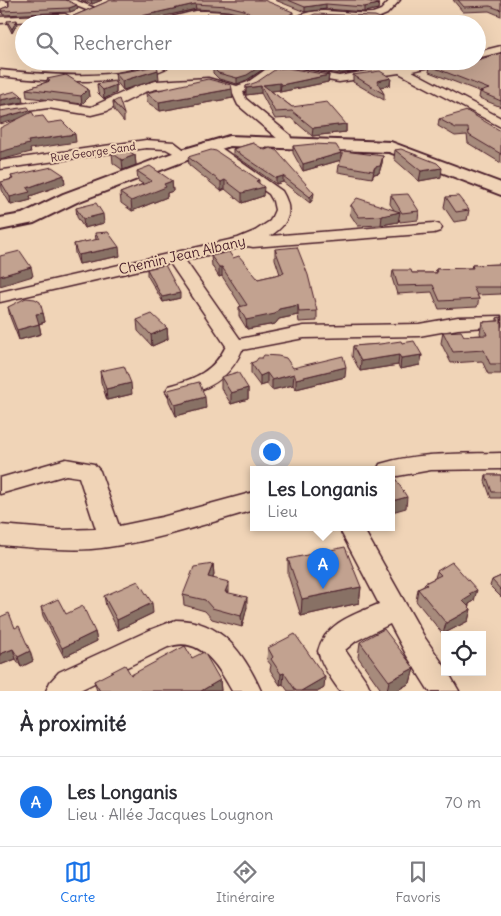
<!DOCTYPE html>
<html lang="fr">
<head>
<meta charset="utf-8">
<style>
	:root { --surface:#fff; --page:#f2f2f3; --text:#2b2b33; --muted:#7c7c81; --line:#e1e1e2; --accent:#1a73e8 }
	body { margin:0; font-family:Delius,sans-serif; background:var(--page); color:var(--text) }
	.controls { position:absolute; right:15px; bottom:15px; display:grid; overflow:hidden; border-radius:0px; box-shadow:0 5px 20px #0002 }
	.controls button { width:45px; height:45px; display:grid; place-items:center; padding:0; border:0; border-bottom:1px solid var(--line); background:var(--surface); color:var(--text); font:25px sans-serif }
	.you { position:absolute; left:271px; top:451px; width:18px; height:18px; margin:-12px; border:4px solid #fff; border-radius:50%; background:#1a73e8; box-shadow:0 0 0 8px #1a73e833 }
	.badge { display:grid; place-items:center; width:32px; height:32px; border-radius:50%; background:var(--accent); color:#fff; font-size:16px; font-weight:700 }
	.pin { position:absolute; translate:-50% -41px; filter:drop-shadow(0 1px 2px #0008) }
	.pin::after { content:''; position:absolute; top:26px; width:18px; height:15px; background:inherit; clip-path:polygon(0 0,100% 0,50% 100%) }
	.popup { position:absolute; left:250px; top:466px; width:145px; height:65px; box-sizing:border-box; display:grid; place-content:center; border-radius:0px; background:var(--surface); filter:drop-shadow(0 1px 4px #0005); font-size:16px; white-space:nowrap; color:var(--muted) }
	.popup b { font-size:19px; color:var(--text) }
	.popup::after { content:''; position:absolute; left:50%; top:100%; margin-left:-10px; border:10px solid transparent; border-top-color:var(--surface) }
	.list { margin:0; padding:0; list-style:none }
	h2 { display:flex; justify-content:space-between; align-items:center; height:65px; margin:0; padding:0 20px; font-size:21px }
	h2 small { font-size:16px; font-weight:400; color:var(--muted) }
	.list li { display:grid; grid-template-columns:32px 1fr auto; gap:15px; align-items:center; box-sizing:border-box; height:90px; padding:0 20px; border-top:1px solid var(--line) }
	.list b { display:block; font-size:19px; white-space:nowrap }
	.list p { margin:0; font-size:16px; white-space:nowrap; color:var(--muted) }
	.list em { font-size:16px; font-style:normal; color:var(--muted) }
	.icon { flex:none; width:28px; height:28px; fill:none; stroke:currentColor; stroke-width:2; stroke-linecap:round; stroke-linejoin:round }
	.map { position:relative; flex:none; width:501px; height:691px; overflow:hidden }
	.search { position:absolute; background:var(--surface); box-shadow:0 5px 20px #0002; left:15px; right:15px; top:15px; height:55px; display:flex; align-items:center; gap:12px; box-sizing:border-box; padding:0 18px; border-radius:28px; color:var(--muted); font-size:19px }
	.sheet { height:155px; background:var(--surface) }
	nav { display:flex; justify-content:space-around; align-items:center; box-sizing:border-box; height:70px; border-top:1px solid var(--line); background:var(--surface); font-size:14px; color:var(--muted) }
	nav a { display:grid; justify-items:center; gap:2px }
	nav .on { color:var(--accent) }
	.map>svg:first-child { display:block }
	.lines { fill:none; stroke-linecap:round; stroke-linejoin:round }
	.minor-casing { stroke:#4a1f2b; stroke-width:3 }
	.major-casing { stroke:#4a1f2b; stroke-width:4 }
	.minor { fill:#f0d4b7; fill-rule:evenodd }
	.major { fill:#f0d4b7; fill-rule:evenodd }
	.wall { fill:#a78b7c; stroke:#4a1f2b }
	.shaded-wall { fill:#887165; stroke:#4a1f2b }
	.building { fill:#c2a290; stroke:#4a1f2b }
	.labels { text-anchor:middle; stroke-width:4; stroke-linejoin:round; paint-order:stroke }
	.far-street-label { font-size:11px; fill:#4a1f2b; stroke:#f0d4b7 }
	.street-label { font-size:14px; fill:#4a1f2b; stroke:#f0d4b7 }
</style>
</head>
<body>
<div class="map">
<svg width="501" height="691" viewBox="0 0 501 691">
	<rect width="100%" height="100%" fill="#f0d4b7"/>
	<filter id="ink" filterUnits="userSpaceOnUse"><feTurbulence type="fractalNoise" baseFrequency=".02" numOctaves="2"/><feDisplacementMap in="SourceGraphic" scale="10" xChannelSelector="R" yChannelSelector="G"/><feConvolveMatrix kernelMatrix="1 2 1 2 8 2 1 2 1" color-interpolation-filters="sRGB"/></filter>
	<g filter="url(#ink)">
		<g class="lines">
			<defs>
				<path id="minor" d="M0,0l8,2v7l-8,3z
					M61,0h14l22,9 -2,2h-6z
					M390,0h10l-13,14 -12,5 -61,-2 -14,7h-12c22,-23 57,-8 85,-11l8,-3z
					M196,11c18,0 46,0 60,13 -17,0 -33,-7 -50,-7 -17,0 -27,7 -42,7l8,-7z
					M65,14l5,3 -1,2 -69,4v-6z
					M501,46v6l-24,6v-6z
					M161,61h15c-27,28 -138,20 -176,15v-6c49,5 116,12 161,-9z
					M425,61h24l-5,3 -32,7 89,47v9l-102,-54 -60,9 -52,-9 -11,1 -4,1 -16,13 -13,4 3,7 44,36 2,6 -7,4 -5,-1 -2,-5 -40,-34 -6,-13 -24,-6 -52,3 -11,3 -38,19 -16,4 -43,-7 -48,7v-8l48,-7 43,7 46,-21 19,-5 52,-3 29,8 11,-4 17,-12 11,-2 11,-1 52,9z
					M146,140l28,2 17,13 -7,4 -18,-10 -20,-1 -146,21v-8z
					M209,142l5,1 68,48c12,20 7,33 -12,45l164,-13 6,2 2,3 -2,3 -6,2 -181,14 -5,-1 -63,14 55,79 64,-13 115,-2 39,-7 43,-1v10l-43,3 -39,7 -115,2 -62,12c-10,23 -26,36 -50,43 -8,3 -15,5 -23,3l-3,-5 3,-5c26,-7 45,-15 57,-40l-56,-83 -170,39v-10l238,-54 17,-7 15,-10 5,-11 -2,-9 -4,-7 -65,-45 -2,-3 2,-3z
					M501,453v16l-70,1 -39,7v-7h-15l3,-6c40,-12 80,-10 121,-11z
					M66,459l28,5 6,7 19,55 43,-9 92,-25v18c-53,15 -107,34 -163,39 -30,2 -61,-2 -91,-4v-20l60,5 36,-1 -17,-52 -13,-2 -66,19v-16z
					M339,528h24l62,110 20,29v5h3l11,19h-30l-22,-35 -17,-32 -34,17 -11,9 22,32 4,9h-31c-9,-12 -18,-25 -22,-40 7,-28 37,-37 61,-47z
					M176,620c45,0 68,33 85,71h-29c-14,-25 -32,-56 -64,-44l-90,44h-32l4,-9 9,-10 91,-42z"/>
				<path id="major" d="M229,136l162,6 110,41v12l-112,-43 -159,-6 -40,13 -113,43 -43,21 -34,7v-12l22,-4 41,-20 115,-43z"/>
			</defs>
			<use href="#minor" class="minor-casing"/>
			<use href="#major" class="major-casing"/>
			<use href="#minor" class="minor"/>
			<use href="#major" class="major"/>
		</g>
		<path class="wall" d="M4,0h62l12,9 -8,3 -67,3 -2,-6 8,-3v-4z
			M81,0h21l-10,4z
			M111,0h153l29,18 -4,3 101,3h-178l-5,-5v-5l46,7 -9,-6 -16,-4 -32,-2 -66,15 -91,-1 -1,-5 33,-1z
			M275,0h102l-5,2 7,2 -1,5 -14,3 -38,-3 -21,3z
			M453,0h48v16l-12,-5 -26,1z
			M7,21l10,3 -5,9 -4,-8z
			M501,53v54l-22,-9 1,-6h1l-52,-20 1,-6 43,-4z
			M116,61h39l-24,7z
			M221,61h140l4,9 -26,4 -52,-9 -22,3 -18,12 -10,4 -18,-5 -6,-6v-5l16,-3z
			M115,73l44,6 -36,11 -7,-9z
			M329,75l-1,7 -48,10v-2l-9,1 21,16 54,17v8l-34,4 -21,-18 -16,1 -14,-26 -15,2v-9z
			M353,75l38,3 -1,7 -10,2 4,7v6l-31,-18z
			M47,79l41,10 1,8 -7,7 -55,-7 -1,-8 21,-7z
			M97,84l19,1v8l-12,6 -6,-6z
			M146,93l87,5 -73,13 -13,-9z
			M113,102l11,12v8l-10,-12z
			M439,119l62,12v32l-33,-20 -1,-8 -12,1 -17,-10z
			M253,143l60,56 -3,4 -27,-21 -7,2 -43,-30v-5z
			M293,146l48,7v7l-38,11 -10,-18z
			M395,150l46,27 -22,4 -25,-22z
			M112,153l23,2 1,10 -13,5 -10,-7z
			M383,156l-1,7 -3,10 -5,1 -2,4 -34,-6 1,-7z
			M188,157l71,27 4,12 -21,7 -17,-14 -4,2 -32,-26z
			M137,171l35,10 1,10 -6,2v4l-35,14 -11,-8 -1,-10 23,-9 -5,-3z
			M11,176l54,8 -35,12 1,4 -20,5 -9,-15 -1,-8 11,-3z
			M391,195l28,16 -1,9 -18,2 -1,-3 -1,3 -17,3 -23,1 -8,-12 1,-9 43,5 -4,-6z
			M446,197l23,13 -2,10 -13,2 -10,-15z
			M76,208l28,15 -20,5 -7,-11z
			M95,233l25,23 -41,8 -4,-11 -1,-9 22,-4z
			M275,249l42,62v10l-18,1 -1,-7 -19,4 -4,5 -28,5 -8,-13v-9l2,-1 -19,-30 -3,1 -7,-11 -1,-10 22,2 25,21 22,-5 -5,-15z
			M501,264v30l-24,1 2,4 -2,8 -38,2 -7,-17 -35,2 -5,-16 1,-8 19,3h23l1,-4 35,-1 1,-3z
			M147,269l33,29 -17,4 -16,-27z
			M8,307l35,6 2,9 -6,2 2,10 -22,6 -9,-23z
			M501,317v57h-13l-6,-13 -31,2 -10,-20 2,-11 21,4 17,-1 -1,-2 2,-11 15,-1v-3z
			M137,320l30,8 1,11 -16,7 -14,-15z
			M402,343l20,12 -2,10 -20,4 -2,-4 -38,6 -8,-15 1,-10z
			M251,363l42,5 52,9 -49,12 -3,-4 -21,5 -5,-6 -7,2 -9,-12z
			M100,371l32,23 -25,6 -6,-18z
			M221,377l27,11v11l-17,5 -10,-16z
			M168,390l38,18 -30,8 -7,-15z
			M486,475h15v23h-10l-6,-17z
			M288,559l73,28 -2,16 -58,13 -13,-41z
			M213,564l1,11 -1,3 16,15 18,14 -5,20 -30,-8 -7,-8 -21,-6 -1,-10z
			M437,571l37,30 -5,3v3l2,2 -3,12 -25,13 -27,-33 2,-12 6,-3 1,-3 10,-5z
			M501,576v21l-11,-11 2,-6z
			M104,596l49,17 -35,17 -12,-24z
			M41,607l25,7 29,18 2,9 -33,16 -21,-41z
			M0,617l15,11 18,33 -12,6 -5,-8 -16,6z
			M360,642l54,26 -4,15 -14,8h-14l-24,-34z
			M268,648l56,40 -5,3h-31l-5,-7 -3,1 -10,-15 1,-5 -4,-5z
			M192,658l28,22 1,11h-124l-3,-10 37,-6z"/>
		<path class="shaded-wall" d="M91,0h11l-10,4z
			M364,0h13l-14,5z
			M195,4l1,5 -66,15h-24z
			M326,4v5l-21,3v-5z
			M379,4l-1,5 -14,3v-5z
			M77,5l1,4 -8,3 -1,-4z
			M293,12v6l-6,5v-6z
			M17,20v4l-5,9v-4z
			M140,61h15l-24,7 -1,-4z
			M274,61h13v4l-22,3 -18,12 -10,4v-6l28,-15z
			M366,64l-1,6 -26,4v-6z
			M158,70l1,9 -36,11 -1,-9z
			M329,75l-1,7 -48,10 1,-7z
			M391,78l-1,7 -14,3 1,-7z
			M280,83v7l-15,2 -2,-7z
			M116,85v8l-12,6 -1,-9z
			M261,86v7l-15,2v-7z
			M88,89l1,8 -7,7 -1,-8z
			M232,89l1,9 -73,13 -1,-9z
			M22,96l1,6 -23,4v-6z
			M30,110l1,6 -31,8v-6z
			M346,124v8l-34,4 1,-8z
			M75,134l1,8 -46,7 1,3 -31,8v-8l28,-11z
			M341,153v7l-38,11v-7z
			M135,155l1,10 -13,5 -1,-10z
			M383,156l-1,7 -3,10 -5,1 -2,4 3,-11z
			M442,168l-1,9 -22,4 2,-10z
			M64,175l1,9 -35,12 1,4 -20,5 -1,-8 17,-9z
			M283,176v6l-7,2v-6z
			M225,180v9l-4,2v-9z
			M259,180v8l5,-1 -1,9 -21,7v-10l14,-12z
			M172,181l1,10 -6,2v4l-35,14 -1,-10 33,-17z
			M314,193l-1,6 -3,4v-6z
			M400,212l-2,10 -17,3 1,-9z
			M103,214l1,9 -20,5 -1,-9z
			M119,247l1,9 -41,8 -1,-9z
			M31,267l2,9 -33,10v-10z
			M219,267h3v9l-3,1z
			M180,293v5l-17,4 -1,-5z
			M298,305v10l-19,4 -4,5 -28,5 -1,-9 33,-11z
			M43,313l2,9 -7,2 -2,-10z
			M39,324l2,10 -22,6 -2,-10z
			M167,328l1,11 -16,7 -1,-11z
			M399,355l-1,10 -38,6 1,-10z
			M422,355l-2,10 -20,4 1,-11z
			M346,367l-1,10 -49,12v-10z
			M267,373v11l-7,2v-10z
			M294,374l-1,11 -21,5v-10z
			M131,383l1,11 -25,6 -1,-11z
			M248,388v11l-17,5v-11z
			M205,397l1,11 -30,8 -1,-11z
			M407,497l-1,11 -14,4v-11z
			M213,564l1,11 -5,12 -1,-10z
			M229,582v10h-4z
			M361,587l-2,16 -58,13 1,-17z
			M477,590l-3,11 -5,3 -1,4 -5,-7 6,-7z
			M247,597v10l-5,20 -1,-11z
			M152,603l1,10 -35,17 -1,-10z
			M471,609l-3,12 -25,13 3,-11z
			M95,632l2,9 -33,16 -2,-9z
			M13,649l3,10 -16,6v-11z
			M30,651l3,10 -12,6 -3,-10z
			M414,668l-4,15 -14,8h-9l2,-10z
			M284,673l-1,11 -3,1 1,-11z
			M325,677l-1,11 -5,3h-18z
			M220,680l1,11h-20z"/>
		<path class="building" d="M9,0h57l11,5 -8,3 -67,3 -1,-2 8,-3z
			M111,0h153l29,12 -6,5 1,4 13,-1 14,-6 60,2 15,6 -5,2h-167l-11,-10 49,7 2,-2 -14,-9 -16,-4 -33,-2 -89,20h-56l-12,-6 33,-1z
			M288,0h76l15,4 -15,3 -38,-3 -21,3z
			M458,0h43v10l-11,-4 -26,1z
			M17,20l-5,9 -5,-8z
			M501,53v48l-21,-9 9,-3 -59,-23 18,-5h29v-1z
			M124,61h16l-10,3z
			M232,61h42l-9,2 -18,12 -10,3 -19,-5 -5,-5 24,-4z
			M297,61h64l5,3 -27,4z
			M157,65l1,5 -36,11 -7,-8 27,-4z
			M287,68l42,7 -48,10 -1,-2 -17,2 29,22 35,-5 19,22 -33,4 -21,-17 -17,1 -14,-26 -15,2v-2l11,-4 19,-13z
			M380,71l11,7 -14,3 7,13 -31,-19z
			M66,75l22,14 -7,7 -55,-7 24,-8 -3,-2z
			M208,79l23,6 1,4 -73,13 -13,-9z
			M115,81l1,4 -13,5 -6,-6z
			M16,91l4,3 2,2 -22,4v-5z
			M119,99l5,15 -11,-12z
			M28,107l2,3 -30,8v-7z
			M467,111l34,20v23l-32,-19 -1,-7h-12l-17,-9z
			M32,112l3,5 8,-1 5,7 14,-2 13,13 -47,7 1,3 -29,8v-24z
			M253,143l12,7 5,-2 6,2 38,43 -4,4 -27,-21 -7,2 -43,-29z
			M313,144l23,1 5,8 -38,11 -10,-18z
			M125,149l10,6 -13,5 -10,-7z
			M401,149l36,14 5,5 -21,3 -26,-21z
			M211,150l5,1 43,29 -3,1 8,6 -22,6 -17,-13 -4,2 -33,-25z
			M344,151l39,5 -3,10 -5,1 -2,4 -34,-6z
			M150,166l22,15 -8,3 2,3 -35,14 -11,-8 32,-12 -15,-10z
			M52,167l12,8 -37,13 3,4 -20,5 -9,-15 12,-3 -2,-3z
			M408,194l11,17 -17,2 -11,-18z
			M458,196l11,14 -13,2 -10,-15z
			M357,198l43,14 -18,4 -23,1 -8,-12z
			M96,203l7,11 -20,5 -7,-11z
			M108,232l11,15 -41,8 -4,-11 25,-5 -4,-6z
			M297,247l11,28 9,36 -18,1 -1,-7 -19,4 -4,5 -29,6 -7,-13 8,-2 -25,-38h-3l-8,-11 18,-4 4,6 6,-2 19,23 26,-6 -9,-24z
			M20,251l11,16 -31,9v-20z
			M501,264v23h-28l6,12 -39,2 -7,-16 -35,1 -5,-16h18l1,3h25l-1,-4 37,-1 -1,-3z
			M165,265l15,28 -18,4 -15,-28z
			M26,298l9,1 5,3 3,11 -7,1 3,10 -22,6 -9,-23z
			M152,314l15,14 -16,7 -14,-15z
			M501,317v47h-11l-6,-14 -31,2 -10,-20 18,-1 3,5 23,-1 -5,-13 17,-1 -2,-3z
			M401,341l1,2 12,-2 8,14 -21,3 -2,-3 -38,6 -8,-15 27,-2z
			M264,355l14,1 8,2 7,10 50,-12 3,11 -50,12 -2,-5 -22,6 -5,-7 -7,3 -9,-13 5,-2 2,-3h4z
			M124,366l7,17 -25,6 -6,-18z
			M238,372l10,16 -17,5 -10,-16z
			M199,382l6,15 -30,8 -7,-15z
			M486,475h15v17h-9z
			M395,478l12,19 -15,4v-22z
			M345,547l16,40 -59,12 -14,-40z
			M452,562l25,28 -8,4 2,2 -8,5 8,8 -25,14 -28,-34 9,-4 -2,-2 16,-8 -4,-4z
			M213,564l-5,13 21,5 -4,10 22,5 -6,19 -29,-8 -7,-8 -22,-5 11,-28z
			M501,576v14l-9,-10z
			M138,581l14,22 -35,17 -13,-24z
			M58,599l8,15 17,-8 12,26 -33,16 -21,-41z
			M9,613l6,15 4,-2 11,25 -12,6 -5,-8 -13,5v-37z
			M384,629l30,39 -25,13 -29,-39z
			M295,634l30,43 -24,14h-5l-12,-18 -3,1 -10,-15 2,-2 -5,-9z
			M185,646l7,12 12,-6 16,28 -19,11h-101l-6,-10 31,-16 6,10z"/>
	</g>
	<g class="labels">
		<g class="far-street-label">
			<text transform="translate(93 152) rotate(-8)" y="4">Rue George Sand</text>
		</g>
		<g class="street-label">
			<text transform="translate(182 255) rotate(-13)" y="5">Chemin Jean Albany</text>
		</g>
	</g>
</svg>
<div class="controls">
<button><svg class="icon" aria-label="locate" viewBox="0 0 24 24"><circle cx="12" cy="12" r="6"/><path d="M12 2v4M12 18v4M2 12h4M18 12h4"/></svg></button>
</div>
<div class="you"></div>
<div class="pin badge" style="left:323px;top:589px">A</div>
<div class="popup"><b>Les Longanis</b>Lieu</div>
<div class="search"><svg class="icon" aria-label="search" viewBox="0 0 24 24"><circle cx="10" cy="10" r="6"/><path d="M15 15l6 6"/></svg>Rechercher</div>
</div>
<section class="sheet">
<h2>À proximité<small></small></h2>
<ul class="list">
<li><span class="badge">A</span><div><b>Les Longanis</b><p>Lieu · Allée Jacques Lougnon</p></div><em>70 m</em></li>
</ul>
</section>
<nav>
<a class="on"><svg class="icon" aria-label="map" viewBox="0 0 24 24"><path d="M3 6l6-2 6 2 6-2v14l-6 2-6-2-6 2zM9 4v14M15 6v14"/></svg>Carte</a>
<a><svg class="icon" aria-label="directions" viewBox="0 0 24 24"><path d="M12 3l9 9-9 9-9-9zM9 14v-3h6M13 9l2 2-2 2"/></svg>Itinéraire</a>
<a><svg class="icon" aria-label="saved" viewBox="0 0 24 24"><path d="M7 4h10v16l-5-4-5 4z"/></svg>Favoris</a>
</nav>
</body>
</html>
